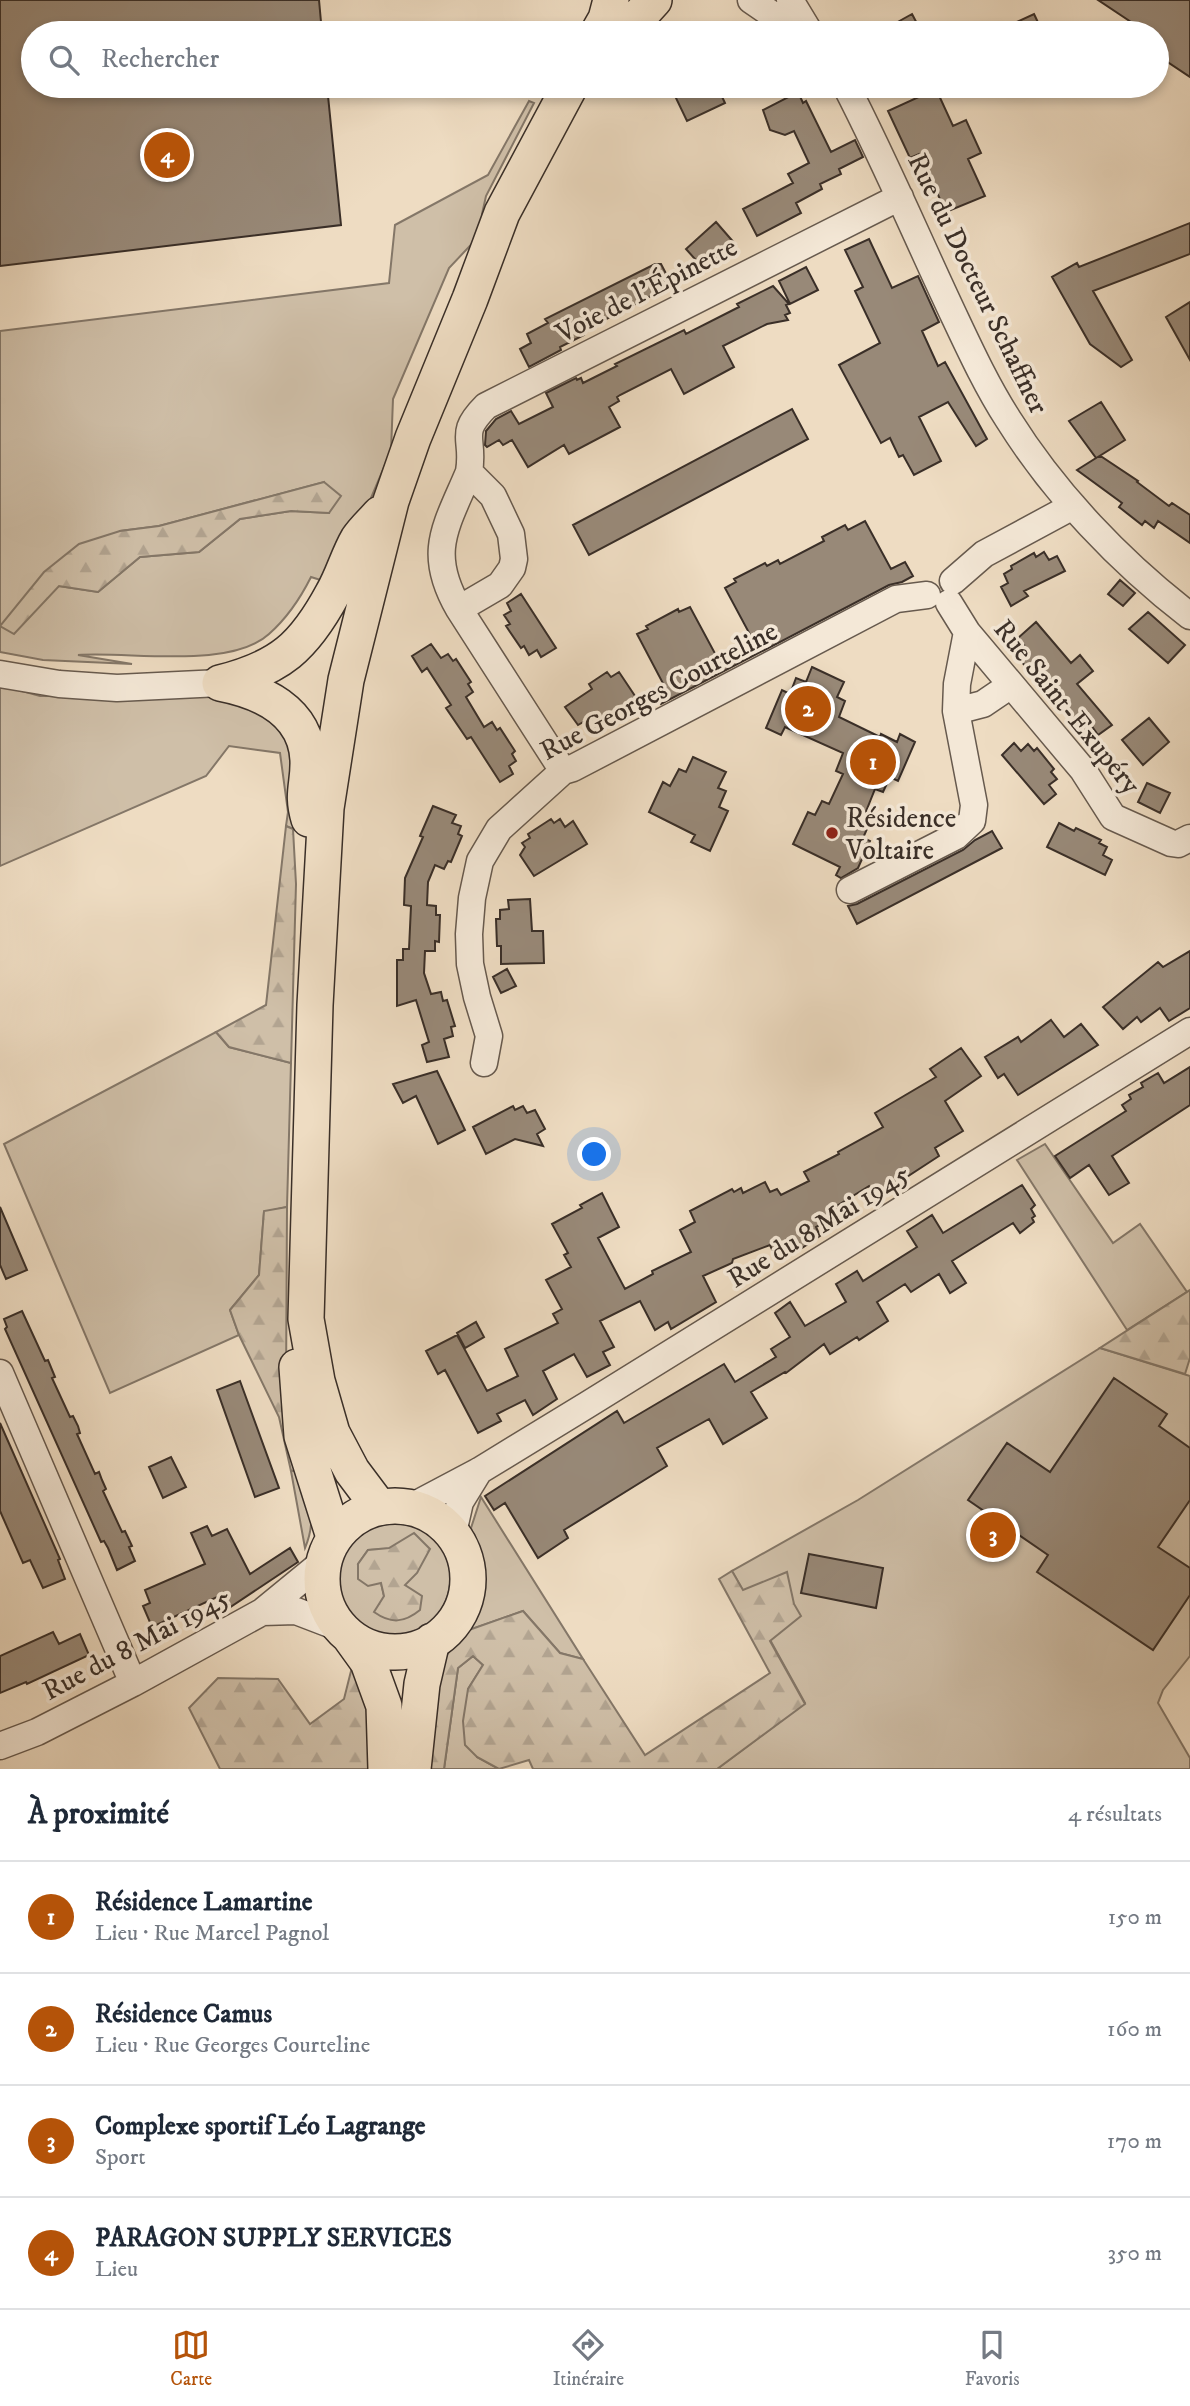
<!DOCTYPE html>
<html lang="fr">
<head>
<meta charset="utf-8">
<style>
	:root { --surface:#fff; --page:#f6f6f7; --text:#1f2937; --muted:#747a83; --line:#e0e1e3; --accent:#b45309 }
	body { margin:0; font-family:"IM FELL DW Pica",serif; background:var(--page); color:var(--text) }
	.you { position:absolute; left:595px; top:1155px; width:24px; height:24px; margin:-18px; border:5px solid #fff; border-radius:50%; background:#1a73e8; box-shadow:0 0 0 10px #1a73e833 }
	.badge { display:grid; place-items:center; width:46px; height:46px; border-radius:50%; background:var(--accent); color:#fff; font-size:23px; font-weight:700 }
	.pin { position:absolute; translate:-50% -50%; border:4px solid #fff; box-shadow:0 2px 7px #0006 }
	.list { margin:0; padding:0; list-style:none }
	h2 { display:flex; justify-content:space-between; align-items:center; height:91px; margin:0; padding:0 28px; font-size:30px }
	h2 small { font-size:23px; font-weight:400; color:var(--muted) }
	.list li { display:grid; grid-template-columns:46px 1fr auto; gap:21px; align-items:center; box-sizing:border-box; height:112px; padding:0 28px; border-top:2px solid var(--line) }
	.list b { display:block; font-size:26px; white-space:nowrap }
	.list p { margin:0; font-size:23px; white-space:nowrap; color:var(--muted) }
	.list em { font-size:23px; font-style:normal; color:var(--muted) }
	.icon { flex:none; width:38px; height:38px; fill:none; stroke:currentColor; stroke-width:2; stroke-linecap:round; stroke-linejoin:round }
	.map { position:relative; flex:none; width:1190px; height:1769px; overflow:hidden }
	.search { position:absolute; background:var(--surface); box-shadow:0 4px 10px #0003; left:21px; right:21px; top:21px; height:77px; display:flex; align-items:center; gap:18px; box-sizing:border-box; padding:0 24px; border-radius:38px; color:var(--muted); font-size:26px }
	.sheet { height:539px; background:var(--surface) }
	nav { display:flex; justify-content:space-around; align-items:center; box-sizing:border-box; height:98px; border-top:2px solid var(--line); background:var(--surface); font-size:19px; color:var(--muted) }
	nav a { display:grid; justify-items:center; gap:4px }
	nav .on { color:var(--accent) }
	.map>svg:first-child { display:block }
	.grass { fill:#cfbfa8; stroke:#847768; stroke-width:2; fill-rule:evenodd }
	.forest { fill:url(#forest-firs); stroke:#847768; stroke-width:2 }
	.building { fill:#988978; stroke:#3a2f28; stroke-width:2 }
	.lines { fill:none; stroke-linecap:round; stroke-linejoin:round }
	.minor-casing { stroke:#675a4e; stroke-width:29 }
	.major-casing { stroke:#3a2f28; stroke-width:38 }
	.minor { stroke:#f4e8d7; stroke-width:26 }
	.major { stroke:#eedcc2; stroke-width:35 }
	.poi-dot { fill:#8f2418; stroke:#f4e8d7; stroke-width:2.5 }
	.labels { text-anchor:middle; stroke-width:7; stroke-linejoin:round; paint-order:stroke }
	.street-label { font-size:28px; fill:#3a2f28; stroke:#f4e8d7 }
	.poi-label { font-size:28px; fill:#3a2f28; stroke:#f4e8d7; text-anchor:start }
</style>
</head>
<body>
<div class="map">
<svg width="1190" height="1769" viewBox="0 0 1190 1769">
	<defs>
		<pattern id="forest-firs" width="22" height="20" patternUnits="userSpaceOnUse" patternTransform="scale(1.75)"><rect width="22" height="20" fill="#cfbfa8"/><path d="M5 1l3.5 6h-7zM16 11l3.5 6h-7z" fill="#b2a491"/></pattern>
	</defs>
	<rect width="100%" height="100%" fill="#eedcc2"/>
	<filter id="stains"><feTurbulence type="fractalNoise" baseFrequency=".00286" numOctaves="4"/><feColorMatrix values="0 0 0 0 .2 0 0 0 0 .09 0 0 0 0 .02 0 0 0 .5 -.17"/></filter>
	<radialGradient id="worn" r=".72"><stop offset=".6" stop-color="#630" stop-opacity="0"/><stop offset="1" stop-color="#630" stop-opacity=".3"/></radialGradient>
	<path class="grass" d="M529,101l5,2 -48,93 -4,18 2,17 -35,37 -56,131 -2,52 -23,54 -38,78 -19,-6c-10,20 -25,42 -42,57 -39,36 -139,17 -191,21l54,9 -89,-4 -43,-8v-321l389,-48 6,-58 93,-50zM324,482l5,31 -38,-2 -51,8 -41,33 -59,5 -42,35 -39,-6 61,-55 39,-5z
		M0,685l40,11 197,1 55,35 5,62 -4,35 -7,-3 2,-14 -8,-59 -51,-7 -23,30 -206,90z
		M216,1032l13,15 62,16 -4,144 -23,5 -5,63 -29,35 9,25 -129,58 -106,-249z
		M1045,1144l68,99 27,-19 47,68 -60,38 -110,-170z
		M1100,1348l90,28v280l-27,34 -5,13 32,55v11h-473l88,-66 -73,-132 126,-71z
		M301,1469c7,31 17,48 4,79l-14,-77z
		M481,1497l102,162 -23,-6 -37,-42 -57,20 12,-20 5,-23 -3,-32 -9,-28z
		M394,1519c6,2 14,2 21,5 35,16 46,58 24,89 -7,11 -17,18 -30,21 -75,24 -116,-100 -15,-115zM389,1549l28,23 -13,13 -20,11 -3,-13 -23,-19 10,-14z
		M473,1656l10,9 -15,24 9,68 22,12h-55l14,-101z"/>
	<path class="forest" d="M324,482l17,14 -12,17 -38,-2 -51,8 -41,33 -59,5 -42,35 -39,-6 -45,48 -14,-8 44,-54 35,-28 41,-13 39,-5z
		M286,826l7,3 3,55 -5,179 -62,-16 -13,-15 50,-27z
		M287,1207l-1,182 15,80 -10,2 -12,-54 -40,-82 -9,-25 29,-35 5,-64z
		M1190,1290v68l-5,16 -85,-26z
		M414,1533l16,16 -13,24 -12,12 17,11 -2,14c-16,13 -29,14 -46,2l10,-16 -3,-13 -13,3 -10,-7v-15l10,-14 21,-2z
		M732,1571l11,19 44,-18 7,32 7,12 -31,25 35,63 -88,65h-184l-4,-9 -30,9 -22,-12 -12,-12 -2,-24 5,-32 15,-24 -10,-9 -15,12 -14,101h-17l15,-108 24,-30 57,-20 37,42 23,6 62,96 125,-82 -51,-94z
		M352,1667l16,26 12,76h-160l-31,-61 29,-30 60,1 32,45 34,-25z"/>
	<path class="building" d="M0,0h319l3,33h-289v53h294l14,139 -341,41z
		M1098,0h92v77l-33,-22v-22h-34l8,-11z
		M912,14l10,19h-44z
		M1034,14l9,19h-50z
		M689,86h28l8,17 -38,18 -12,-25 4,-2v-3z
		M936,89l17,37 13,-6 15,33 -13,6 17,37 -39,16 -27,-58 -9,4 -22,-47z
		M798,92l5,11 3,-2 25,51 24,-12 8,17 -24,12 2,5 -21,10 2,5 -26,14 5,10 -44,23 -14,-27 50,-26 -5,-9 21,-11 -15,-32 -9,4 -15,-5 -7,-20z
		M716,222l20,23 -14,12 -3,-2 -16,13 -17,-19z
		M1190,223v31l-97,37 39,69 -11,7 -31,-23 -38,-67 25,-14 2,4z
		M869,239l23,49 26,-12 21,46 -17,9 16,35 7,-4 42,77 -11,7 -28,-44 -29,15 22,44 -27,14 -11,-20 -4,2 -9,-19 -9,5 -42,-78 41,-22 -25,-52 8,-4 -18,-37z
		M655,264h6l11,21 -89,46 1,4 -24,12 1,3 -32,17 -9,-18 11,-6 -4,-9 21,-11 -3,-4z
		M806,267l12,23 -28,14 -11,-23z
		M773,286l16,18 -3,1 4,8 -5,2 3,5 -21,4 -44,22 11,21 -50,27 -13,-25 -51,26 -3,2 2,4 -10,6 11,20 -51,27 -5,-9 -36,22 -16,-27 -9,5 -4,-5 -12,7 -2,-2 1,-14 10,-12 15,-8 8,13 34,-17 -7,-14 30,-15 1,2 4,-2 2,5 34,-17 -2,-2 69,-34 2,4 53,-27 -2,-3z
		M1190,302v58l-24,-43z
		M1101,402l24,38 -27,17h4l36,24 -1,1 32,24 3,-3 18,12v28l-32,-22 -4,7 -9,-7 -3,4 -23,-18 3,-4 -45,-33 19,-12 -27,-37z
		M792,409l16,30 -219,116 -16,-30z
		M865,521l26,48 14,-7 8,14 -11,6 -13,3 -228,119 -6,-9 11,-6 -29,-55 11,-5 -2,-3 32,-17 1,3 11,-5 29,54 35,-19 -29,-54 11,-6 -2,-3 31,-16 2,3 11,-6 2,4 44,-23 -2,-4 23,-12 3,5z
		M1044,552l5,8 8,-4 8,15 -41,20 4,5 -17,10 -10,-19 7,-4 -4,-9 8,-5 -1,-3 23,-13 2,4z
		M1120,580l15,13 -12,13 -15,-12z
		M521,594l35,54 -15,9 -4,-7 -8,5 -5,-9 -3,2 -15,-22 4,-2 -6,-9 7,-4 -4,-8z
		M1148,612l37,33 -17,18 -39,-34z
		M1036,622l35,41 9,-8 13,16 -16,13 35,41 -14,10 -5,-7 -7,5 -6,-6 -3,2 -17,-21 3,-3 -22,-26 -3,2 -18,-21 3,-2 -6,-7 7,-6 -6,-7z
		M431,644l10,14 7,-4 5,7 3,-2 15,23 -3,2 5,8 -7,5 18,30 8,-5 5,8 3,-2 15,23 -3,3 4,7 -7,5 4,8 -13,8 -29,-45 -4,2 -21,-31 5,-3 -24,-37 -5,4 -10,-16z
		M812,667l32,15 -7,15 8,4 -6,16 41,20 1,-3 16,8 3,-8 15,8 -17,39 -8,-4 -7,15 -8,-3 -12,30 7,3 -7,16 7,3 -12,27 -17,10 -5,-3 4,-8 -47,-23 15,-32 7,3 7,-14 7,3 14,-30 -7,-3 7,-18 -58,-26 -4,8 -15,-7 16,-38 8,4 6,-16 10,4z
		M607,672l4,5 8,-5 18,27 -16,10 3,4 -23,14 -2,-3 -8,5 -6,-8 -7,4 -13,-18 27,-18 -3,-5z
		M1149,718l20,24 -26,23 -21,-25z
		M1014,743l7,8 7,-7 6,7 3,-3 17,21 -3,3 6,7 -8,6 7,9 -12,10 -42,-49z
		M693,757l33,15 -8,16 8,3 -7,16 9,4 -18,40 -19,-9 4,-7 -46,-23 14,-30 7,4 9,-17 7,3z
		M1147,783l23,10 -10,20 -22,-11z
		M433,806l23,9 -4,8 9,3 -3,8 4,2 -11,26 -3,-1 -4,8 -9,-4 -7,17 -1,23 9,1v9h4l-1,27 -4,-1v10h-10l-1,22 7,21 10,-2 2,9 4,-1 8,26 -4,1 2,9 -9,3 5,18 -22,5 -5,-17 7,-3 -13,-42 -19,6v-46h6v-11h6l2,-43 -7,-1 1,-27 18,-41 -3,-1z
		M551,819l3,4 6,-4 5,8 8,-6 14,23 -53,32 -14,-21 5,-8 -3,-4 8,-5 -2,-4z
		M1059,823l15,8 2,-3 25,12 -2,3 8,4 -4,8 9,5 -7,15 -58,-28z
		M992,831l10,17 -145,76 -9,-18 9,-2 106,-54 12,-10z
		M530,899l2,32h11l1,32 -43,1v-18h-4l-1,-27h4v-9l9,-1 -1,-9z
		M1190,951v57l-21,13 -9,-13 -19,14 -4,-5 -14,12 -20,-22 55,-45 5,5z
		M507,969l9,17 -15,7 -8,-16z
		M1051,1020l13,17 17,-13 17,21 -80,50 -14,-21 -6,4 -13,-21 33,-20 3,5z
		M961,1048l20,28 -36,25 18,30 -28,17 4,8 -63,41 -7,-11 -34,21 5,8 -24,12 4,9 -21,14 -4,-9 -21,13 -4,-9 -37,14 -1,4 -29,13 13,26 -45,27 -3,-7 -13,8 -15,-29 -40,20 14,26 -11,5 7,13 -23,12 -13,-23 -31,17 14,28 -24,16 -8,-15 -28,14 4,7 -23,12 -33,-63 -7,4 -12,-23 31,-16 30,56 31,-15 -13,-27 53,-26 -5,-9 9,-5 -16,-29 25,-13 -7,-12 4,-2 -16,-29 30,-16 -2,-3 22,-12 17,34 -21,11 27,51 28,-15 -1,-3 39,-19 -11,-22 15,-8 -5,-11 42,-22 2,3 7,-4 2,5 22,-11 5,10 7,-3 4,6 28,-14 -5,-9 35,-18 -1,-2 45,-25 -8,-14 61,-36 -6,-8z
		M1190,1067v38l-78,51 17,27 -20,12 -20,-30 -19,13 -15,-22 71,-45 -4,-6 9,-6 -2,-4 14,-8 -2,-4 17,-10 6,10z
		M437,1071l28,59 -27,14 -22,-48 -13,7 -10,-19z
		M513,1106l2,4 8,-4 4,7 8,-3 10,19 -8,5 6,12 -28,-7 -29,15 -13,-27z
		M1022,1185l13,20 -4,4 4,7 -3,2 2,4 -14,11 -7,-10 -61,38 14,22 -16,10 -11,-19 -28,18 -6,-8 -28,18 11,19 -29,19 -2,-3 -27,17 -6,-10 -38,29 -1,-1 -34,20 16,26 -44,26 -14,-25 -52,29 10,18 -103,64 4,8 -30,20 -33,-55 -11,7 -9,-14 132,-85 7,12 100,-59 11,18 41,-25 -5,-8 19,-12 -15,-24 15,-11 15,24 41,-24 -10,-18 21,-13 6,10 54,-34 -10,-16 11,-7 14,-9 11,18z
		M0,1207l27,63 -21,9 -6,-14z
		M22,1311l23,50 3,-1 7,17 -3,1 18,39 3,-1 5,10 2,7 -3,1 18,40 4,-2 3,8 4,9 -3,2 19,41 3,-1 7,15 -3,1 6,14 -18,9 -9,-22 -4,-7 -3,1 -96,-213 2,-2 -3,-8z
		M476,1322l8,15 -19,11 -8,-15z
		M1114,1378l53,36 -8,12 31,22v52l-32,47 32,21v27l-37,55 -116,-78 11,-17 -80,-55 39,-57 43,29z
		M240,1381l39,107 -24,9 -38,-107z
		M0,1423l60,136 -2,1 7,19 -22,9 -13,-28 -7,3 -23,-52z
		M171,1457l15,30 -23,11 -14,-31z
		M207,1526l5,10 15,-7 23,45 40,-26 8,14 -75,50 -6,-15 -65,30 -9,-21 7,-3 -5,-13 60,-26 -14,-31z
		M809,1554l74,14 -7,40 -75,-15z
		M53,1632l6,12 21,-10 9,21 -62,29 -1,-2 -26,11v-37z"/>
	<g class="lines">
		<defs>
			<path id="minor" d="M751,0l48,33
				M790,0l20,33
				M846,86c40,77 73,156 110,234 16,34 32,68 52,99 47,75 112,143 182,197
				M953,581l31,-27 89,-48
				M949,603l18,29 116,138 30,47 58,26 7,1 12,-6
				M459,609l41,-24 12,-17 2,-9 -3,-25 -18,-38 -24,-24
				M0,674l59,10 58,4 103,-5
				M956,711l27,-7 28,-19
				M563,771l-104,-162c-33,-57 -13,-82 10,-137 6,-35 -12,-37 17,-66l414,-209
				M850,890l106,-54 16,-15 2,-16 -18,-94 1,-27 10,-52
				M484,1063l5,-27 -12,-39 -7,-33 -1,-30 3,-36 8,-37 19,-32 64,-58 10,-3 323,-169 31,-4
				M0,1373l133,310
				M411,1507l68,-36 108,-66 603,-374
				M453,1533l7,-31 19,-31
				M262,1612l34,-1 47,18
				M0,1746l37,-14 96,-49 129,-71 61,-50"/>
			<path id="major" d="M598,33l8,-14 5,-19
				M624,33l30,-33
				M220,683c60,-15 84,-36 113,-90 10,-17 15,-37 25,-54 6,-9 15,-17 22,-25
				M220,683c41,8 86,27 88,77 1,24 -7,33 1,59
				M297,1367l5,69 32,101
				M322 1579a73 73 0 1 1 146 0a73 73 0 1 1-146 0Z
				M379,1507l-27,-36 -20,-38 -15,-52 -11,-62 9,-314 11,-197 20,-128 45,-179 22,-63 57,-139 32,-86 68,-127
				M350,1637l18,25 16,44 2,63
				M413,1769l9,-85 10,-43"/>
		</defs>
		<use href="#minor" class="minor-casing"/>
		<use href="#major" class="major-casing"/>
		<use href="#minor" class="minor"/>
		<use href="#major" class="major"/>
	</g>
	<circle class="poi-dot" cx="832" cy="833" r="7"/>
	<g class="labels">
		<g class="street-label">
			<text transform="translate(979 283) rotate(64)" y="10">Rue du Docteur Schaffner</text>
			<text transform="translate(646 289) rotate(-27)" y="10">Voie de l'Épinette</text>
			<text transform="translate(658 690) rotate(-28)" y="10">Rue Georges Courteline</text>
			<text transform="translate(1068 706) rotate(51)" y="10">Rue Saint-Exupéry</text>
			<text transform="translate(818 1225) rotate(-32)" y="10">Rue du 8 Mai 1945</text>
			<text transform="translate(136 1643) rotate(-28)" y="10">Rue du 8 Mai 1945</text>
		</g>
		<g class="poi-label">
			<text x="846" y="827">Résidence<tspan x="846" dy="32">Voltaire</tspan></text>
		</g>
	</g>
	<rect width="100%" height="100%" filter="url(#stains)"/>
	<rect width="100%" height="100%" fill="url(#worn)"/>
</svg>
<div class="you"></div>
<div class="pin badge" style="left:873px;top:762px">1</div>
<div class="pin badge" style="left:808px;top:709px">2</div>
<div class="pin badge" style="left:993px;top:1535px">3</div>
<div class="pin badge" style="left:167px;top:155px">4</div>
<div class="search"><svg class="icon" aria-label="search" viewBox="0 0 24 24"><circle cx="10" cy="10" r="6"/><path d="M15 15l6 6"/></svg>Rechercher</div>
</div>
<section class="sheet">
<h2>À proximité<small>4 résultats</small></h2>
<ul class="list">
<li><span class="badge">1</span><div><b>Résidence Lamartine</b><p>Lieu · Rue Marcel Pagnol</p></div><em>150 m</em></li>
<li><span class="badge">2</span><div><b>Résidence Camus</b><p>Lieu · Rue Georges Courteline</p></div><em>160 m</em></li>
<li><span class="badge">3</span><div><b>Complexe sportif Léo Lagrange</b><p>Sport</p></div><em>170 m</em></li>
<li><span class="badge">4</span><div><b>PARAGON SUPPLY SERVICES</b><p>Lieu</p></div><em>350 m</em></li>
</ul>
</section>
<nav>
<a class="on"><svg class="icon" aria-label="map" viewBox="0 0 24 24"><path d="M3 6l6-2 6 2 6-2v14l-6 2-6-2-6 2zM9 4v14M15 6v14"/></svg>Carte</a>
<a><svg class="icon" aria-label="directions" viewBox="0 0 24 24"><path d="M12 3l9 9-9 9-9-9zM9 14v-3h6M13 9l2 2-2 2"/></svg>Itinéraire</a>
<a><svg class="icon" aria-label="saved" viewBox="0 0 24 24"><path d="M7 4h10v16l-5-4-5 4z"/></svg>Favoris</a>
</nav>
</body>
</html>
